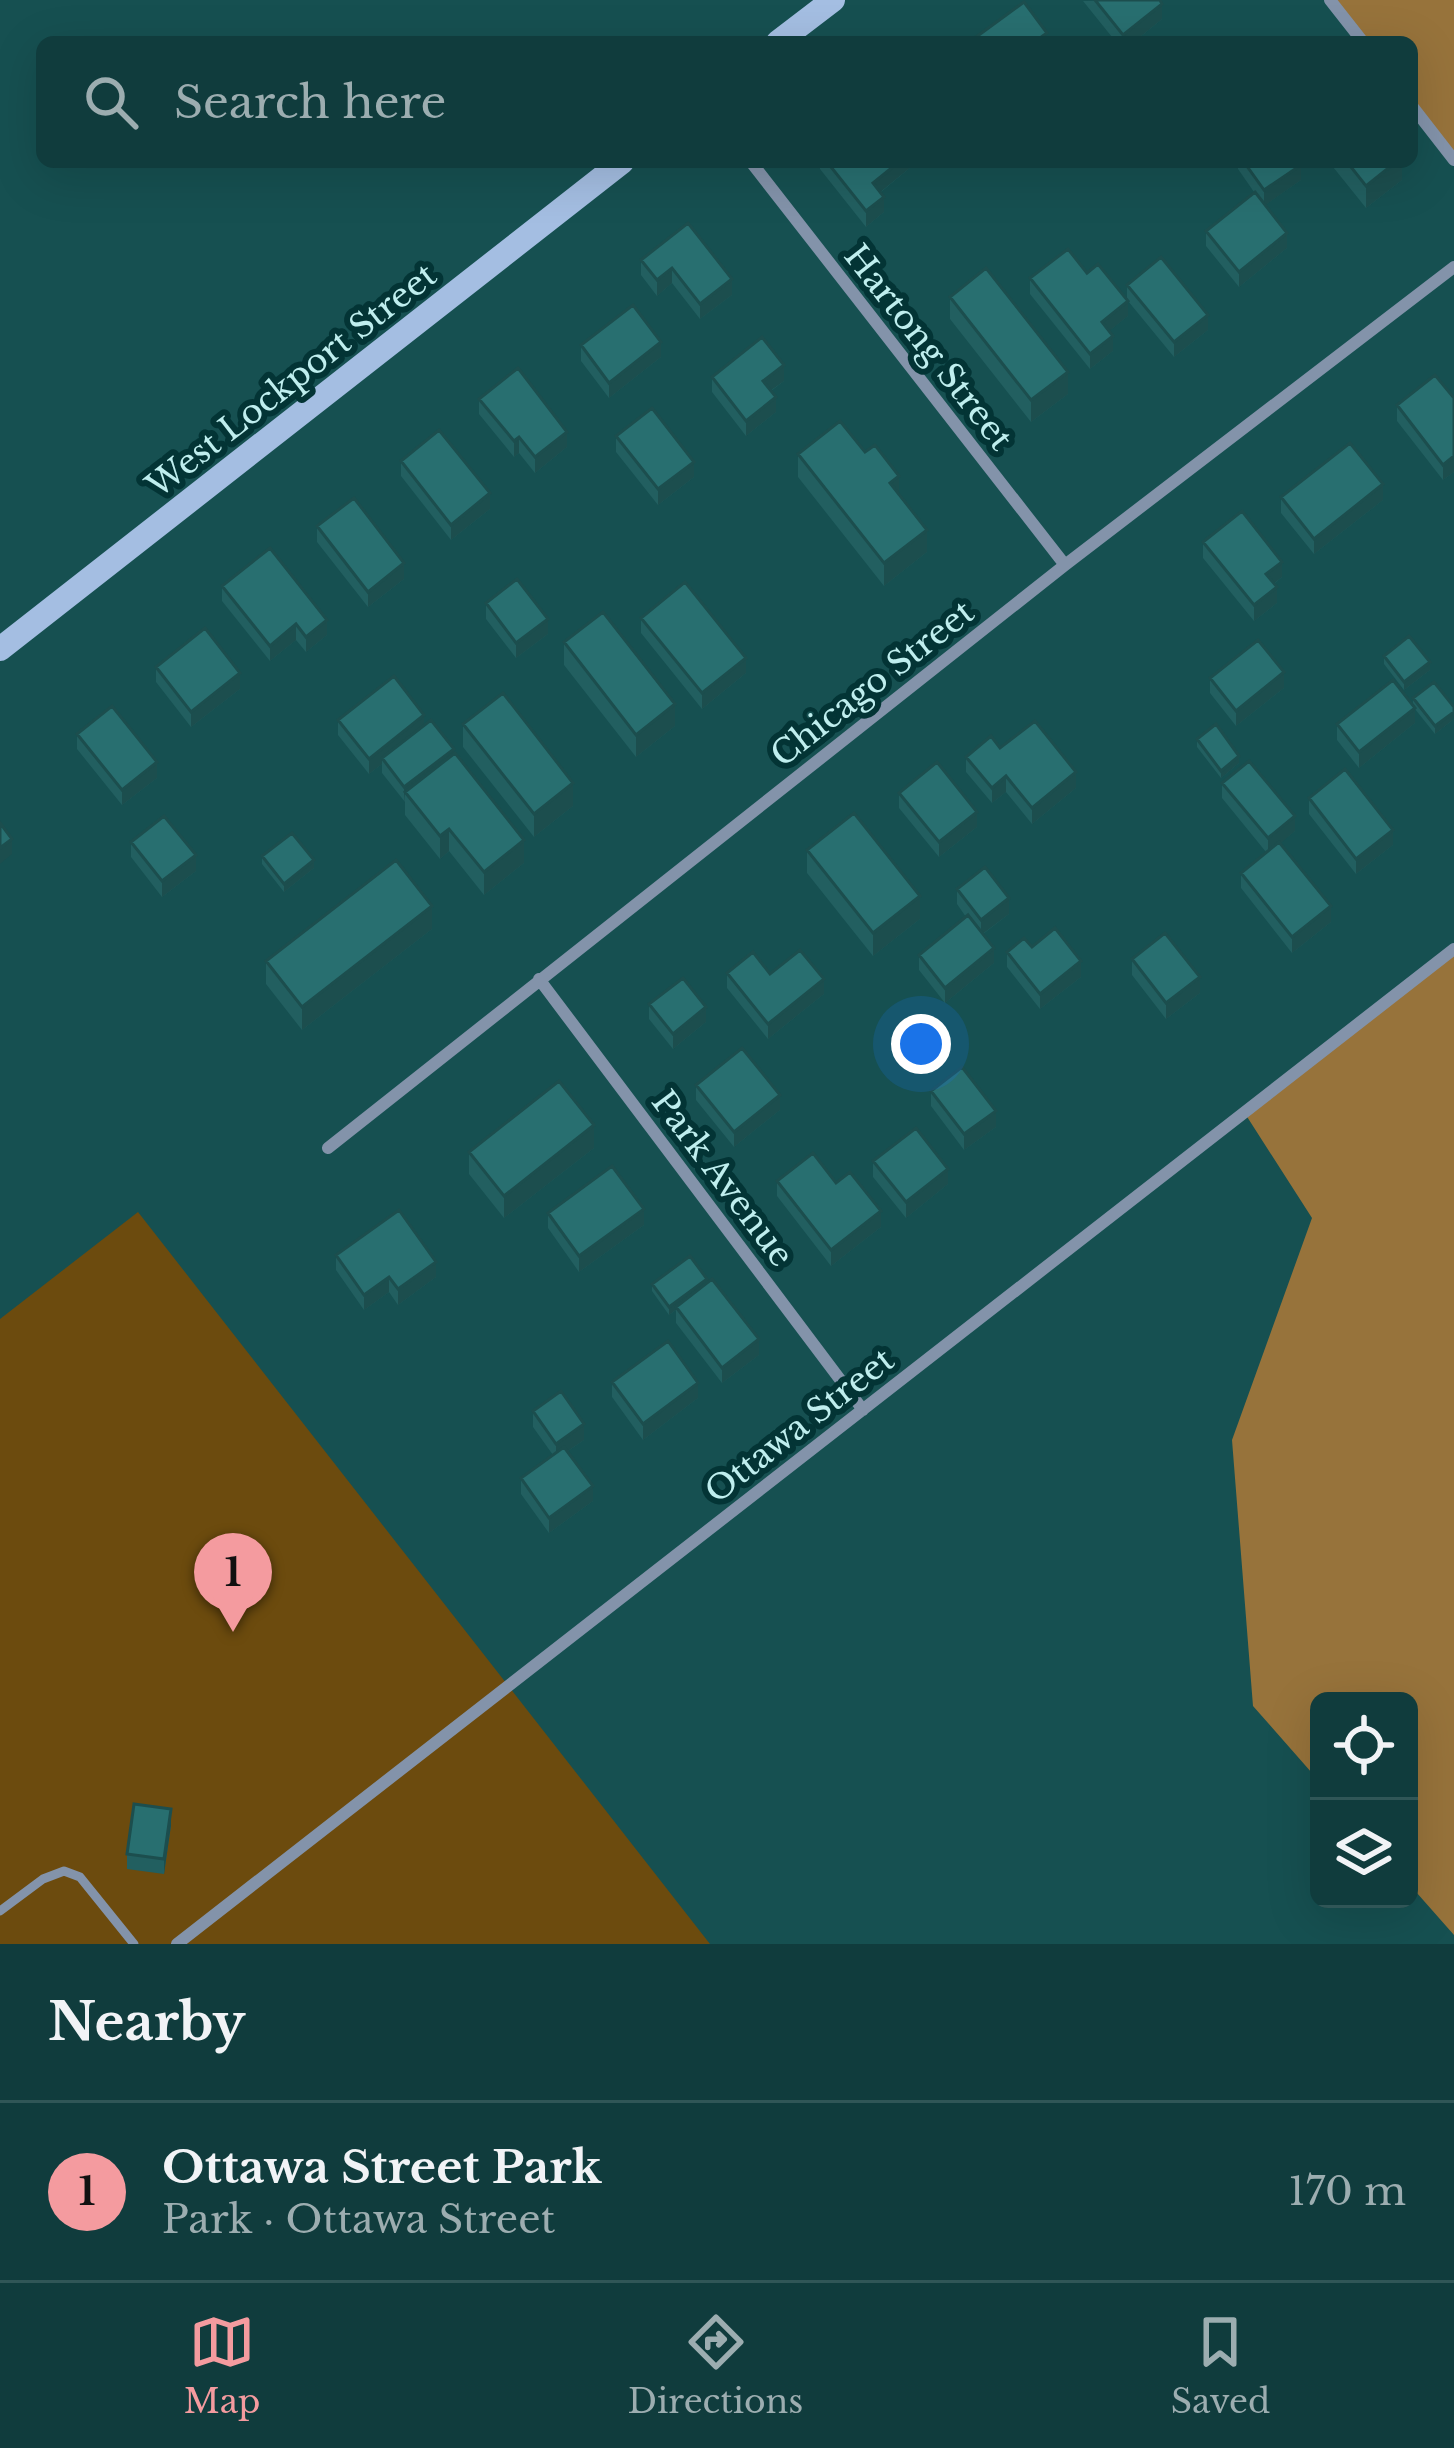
<!DOCTYPE html>
<html lang="en">
<head>
<meta charset="utf-8">
<style>
	:root { --surface:#103c3d; --page:#1e4748; --text:#f1f3f6; --muted:#9cadb0; --line:#305657; --accent:#f49b9f }
	body { margin:0; font-family:"Libre Baskerville",serif; background:var(--page); color:var(--text) }
	.controls { position:absolute; right:36px; bottom:36px; display:grid; overflow:hidden; border-radius:18px; box-shadow:0 12px 48px #0002 }
	.controls button { width:108px; height:108px; display:grid; place-items:center; padding:0; border:0; border-bottom:3px solid var(--line); background:var(--surface); color:var(--text); font:60px sans-serif }
	.you { position:absolute; left:921px; top:1044px; width:42px; height:42px; margin:-30px; border:9px solid #fff; border-radius:50%; background:#1a73e8; box-shadow:0 0 0 18px #1a73e833 }
	.badge { display:grid; place-items:center; width:78px; height:78px; border-radius:50%; background:var(--accent); color:#111; font-size:39px; font-weight:700 }
	.pin { position:absolute; translate:-50% -99px; filter:drop-shadow(0 3px 6px #0008) }
	.pin::after { content:''; position:absolute; top:63px; width:42px; height:36px; background:inherit; clip-path:polygon(0 0,100% 0,50% 100%) }
	.list { margin:0; padding:0; list-style:none }
	h2 { display:flex; justify-content:space-between; align-items:center; height:156px; margin:0; padding:0 48px; font-size:51px }
	h2 small { font-size:39px; font-weight:400; color:var(--muted) }
	.list li { display:grid; grid-template-columns:78px 1fr auto; gap:36px; align-items:center; box-sizing:border-box; height:180px; padding:0 48px; border-top:3px solid var(--line) }
	.list b { display:block; font-size:45px; white-space:nowrap }
	.list p { margin:0; font-size:39px; white-space:nowrap; color:var(--muted) }
	.list em { font-size:39px; font-style:normal; color:var(--muted) }
	.icon { flex:none; width:66px; height:66px; fill:none; stroke:currentColor; stroke-width:2; stroke-linecap:round; stroke-linejoin:round }
	.map { position:relative; flex:none; width:1454px; height:1944px; overflow:hidden }
	.search { position:absolute; background:var(--surface); box-shadow:0 12px 48px #0002; left:36px; right:36px; top:36px; height:132px; display:flex; align-items:center; gap:30px; box-sizing:border-box; padding:0 42px; border-radius:18px; color:var(--muted); font-size:45px }
	.sheet { height:336px; background:var(--surface) }
	nav { display:flex; justify-content:space-around; align-items:center; box-sizing:border-box; height:168px; border-top:3px solid var(--line); background:var(--surface); font-size:33px; color:var(--muted) }
	nav a { display:grid; justify-items:center; gap:6px }
	nav .on { color:var(--accent) }
	.map>svg:first-child { display:block }
	.green { fill:#6c4b0e }
	.forest { fill:#97733b }
	.lines { fill:none; stroke-linecap:round; stroke-linejoin:round }
	.lane { stroke:#8393aa; stroke-width:9 }
	.street { stroke:#8393aa; stroke-width:12 }
	.secondary { stroke:#a4bee2; stroke-width:24 }
	.wall { fill:#225f60 }
	.shaded-wall { fill:#1c4e4e }
	.building { fill:#286f70; stroke:#1c4e4e; stroke-width:3 }
	.labels { text-anchor:middle; stroke-width:12; stroke-linejoin:round; paint-order:stroke }
	.street-label { font-size:33px; fill:#bfeeee; stroke:#033435 }
</style>
</head>
<body>
<div class="map">
<svg width="1454" height="1944" viewBox="0 0 1454 1944">
	<rect width="100%" height="100%" fill="#165051"/>
	<path class="green" d="M138,1212l572,732h-710v-625z"/>
	<path class="forest" d="M1330,0h124v160l-42,-54v-64h-49z
		M1454,949v986l-45,-51v-183h-90v80l-66,-75 -21,-266 80,-222 -68,-106z"/>
	<g class="lines">
		<path class="lane" d="M0,1911l43,-32 21,-8 16,6 54,67"/>
		<path class="street" d="M1330,0l33,42
			M1412,106l42,54
			M751,162l314,403
			M539,979l324,431
			M328,1148l737,-583 389,-298
			M177,1944l1277,-995"/>
		<path class="secondary" d="M778,42l55,-42
			M0,649l622,-487"/>
	</g>
	<path class="wall" d="M1160,0l2,19 -28,23h-18l-33,-41z
		M820,162h91v5l-30,25 3,20 -18,15 -46,-58z
		M1238,162h61l2,18 -36,25 22,43 -48,39 -33,-41v-15l48,-39 -16,-23z
		M1329,162h73v18l-36,28z
		M641,260l91,19v16l-32,24 -28,-36 -15,13 -16,-21z
		M1087,273l40,27v-15l81,45 -34,27 -46,-56v15l-19,15 4,20 -23,18 -60,-75v-16z
		M950,297l118,97 -37,28 -81,-103z
		M581,345l80,12 -52,41 -28,-37z
		M712,377l72,4 -13,10 5,21 -30,24 -34,-44z
		M1454,398v74l-11,8 -46,-59v-16z
		M479,399l88,48 -32,26 -16,-20 -5,4 -35,-43z
		M616,436l78,41 -36,28 -42,-53z
		M798,454l101,40 28,58 -43,34 -86,-109z
		M401,461l89,48 -39,31 -50,-64z
		M1281,497l102,3 -69,54 -33,-41z
		M317,526l87,53 -36,28 -51,-65z
		M1203,542l79,35 -8,7 3,19 -23,18 -51,-63z
		M222,586l105,49 -21,17 -10,-12 -26,21 -48,-60z
		M486,603l62,31 -32,24 -30,-39z
		M641,618l105,55 -44,36 -61,-76z
		M564,642l111,84 -39,31 -72,-92z
		M1384,656l46,14 -26,20 -20,-26z
		M156,667l84,22 -49,38 -35,-45z
		M1210,678l74,10 -48,38 -26,-33z
		M1413,698l41,9v12l-19,15 -20,-25v14l-56,45 -22,-28v-16l76,-19z
		M338,720l86,5 30,30 70,108 -40,32 -35,-44 -9,8 -35,-44v-13l-23,-29v-9l-13,10 -31,-39z
		M463,724l110,82 -39,31 -71,-90z
		M77,734l80,44 -35,27 -45,-56z
		M1197,739l42,24 -18,15 -24,-31z
		M1000,748l76,40 -44,36 -26,-32 -14,11 -26,-31v-15z
		M1222,783l73,48 -15,12 51,79 -39,31 -51,-65v-15l25,-21 -44,-54z
		M899,793l78,34 -38,30 -40,-49z
		M1309,798l84,47 -37,29 -47,-60z
		M131,842l65,29 -34,26 -31,-40z
		M807,850l113,69 -47,37 -66,-83z
		M262,856l52,12 -30,24 -22,-28z
		M957,889l52,25 -26,20 11,29 -49,40 -26,-33v-15l47,-38 -9,-13z
		M432,929l-130,101 -36,-46v-23z
		M1032,947l49,30 -41,32 -33,-42v-15z
		M1132,959l68,34 -34,26 -34,-44z
		M727,973l43,1 54,20 -56,45 -41,-51z
		M649,1004l57,18 -33,27 -24,-30z
		M696,1085l84,25 -46,37 -38,-47z
		M931,1091l65,36 -32,23 -33,-44z
		M594,1148l-90,70 -35,-44v-22z
		M873,1161l75,23 -42,34 -33,-41z
		M777,1181l59,2 45,44 -50,39 -54,-70z
		M548,1213l96,12 -65,47 -31,-44z
		M336,1255l100,22 -38,28 -9,-13 -25,18 -28,-40z
		M707,1283l52,72 -37,28 -46,-60v-13l-7,5 -17,-24v-7z
		M612,1382l86,16 -55,42 -31,-43z
		M533,1411l51,29 -16,11 25,50 -44,32 -28,-39v-16l32,-23 -20,-28z
		M171,1825l-7,49 -37,-5v-15z"/>
	<path class="shaded-wall" d="M1162,4v15l-28,23h-11v-7z
		M899,162h12v5l-38,31v-15z
		M1396,162h6v18l-36,28v-22z
		M1301,165v15l-37,26v-16z
		M884,197v15l-18,15v-16z
		M1287,233v15l-48,39v-15z
		M672,268v15l-15,13v-16z
		M732,279v16l-32,24v-15z
		M1128,301v15l-26,21v-15z
		M1208,315v15l-34,27v-15z
		M1113,336v15l-23,18v-15z
		M661,342v15l-52,41v-15z
		M784,365v16l-21,15v-15z
		M1068,372v22l-37,28v-22z
		M776,397v15l-30,24v-15z
		M567,432v15l-32,26v-16z
		M519,437v16l-5,4v-16z
		M1454,456v16l-11,8v-15z
		M694,462v15l-36,28v-16z
		M899,476v23l-9,-16z
		M1383,484v16l-69,54v-15z
		M490,493v16l-39,31v-15z
		M927,530v22l-43,34v-23z
		M1282,562v15l-16,13v-16z
		M404,563v16l-36,28v-15z
		M1277,587v16l-23,18v-16z
		M548,619v15l-32,24v-15z
		M327,620v15l-21,17v-15z
		M296,624v16l-26,21v-15z
		M746,658v15l-44,36v-16z
		M1430,662v8l-26,20v-8z
		M1284,672v16l-48,38v-15z
		M240,673v16l-49,38v-15z
		M675,704v22l-39,31v-22z
		M1415,708v15l-56,45v-16z
		M1454,712v7l-19,15v-8z
		M424,715v16l-42,27v6l-13,10v-15z
		M454,749v16l-49,27 -1,11v-16z
		M1239,756v7l-18,15v-7z
		M157,762v16l-35,27v-15z
		M1076,772v16l-44,36v-16z
		M1006,776v16l-14,11v-15z
		M573,783v23l-39,31v-23z
		M977,812v15l-38,30v-15z
		M1295,816v15l-27,23v-16z
		M449,829v22l-9,8v-23z
		M1393,830v15l-37,29v-15z
		M12,839v15l-12,10v-16z
		M524,840v23l-40,32v-23z
		M196,855v16l-34,26v-16z
		M314,860v8l-30,24v-8z
		M920,896v23l-47,37v-23z
		M1009,898v16l-28,21v-15z
		M432,906v23l-130,101v-23z
		M1331,906v16l-39,31v-16z
		M994,948v15l-49,40v-15z
		M1081,961v16l-41,32v-15z
		M1200,977v16l-34,26v-16z
		M824,979v15l-56,45v-15z
		M706,1007v15l-33,27v-15z
		M780,1095v15l-46,37v-15z
		M996,1111v16l-32,23v-16z
		M594,1125v23l-90,70v-22z
		M948,1169v15l-42,34v-16z
		M644,1209v16l-65,47v-16z
		M881,1211v16l-50,39v-16z
		M436,1262v15l-38,28v-16z
		M389,1277v15l-25,18v-15z
		M707,1279v8l-38,28v-8z
		M759,1339v16l-37,28v-15z
		M698,1383v15l-55,42v-16z
		M584,1424v16l-28,19v-15z
		M593,1486v15l-44,32v-15z
		M171,1809v16l-7,49v-15z"/>
	<path class="building" d="M1095,0h65l2,4 -39,31z
		M1024,2l23,31 -13,9h-61l-1,-2z
		M827,162h72l-26,21 11,14 -18,14z
		M1244,162h55l2,3 -37,25z
		M1347,162h49l-30,24z
		M1255,192l32,41 -48,39 -33,-41z
		M688,223l44,56 -32,25 -28,-36 -15,12 -16,-20z
		M1068,249l19,24 11,-9 30,37 -26,21 11,14 -23,18 -60,-76z
		M1161,257l47,58 -34,27 -47,-57z
		M986,268l82,104 -37,28 -81,-103z
		M633,305l28,37 -52,41 -28,-38z
		M762,337l22,28 -21,16 13,16 -30,24 -34,-44z
		M518,368l49,64 -32,25 -16,-20 -5,4 -35,-42z
		M1435,375l19,23v58l-11,9 -46,-60z
		M652,408l42,54 -36,27 -42,-53z
		M840,421l25,31 10,-7 24,31 -9,7 37,47 -43,33 -86,-109z
		M439,430l51,63 -39,32 -50,-64z
		M1350,443l33,41 -69,55 -33,-42z
		M354,498l50,65 -36,29 -51,-66z
		M1242,511l40,51 -16,12 11,13 -23,18 -51,-63z
		M270,548l57,72 -21,17 -10,-13 -26,22 -48,-60z
		M517,579l31,40 -32,24 -30,-40z
		M685,582l61,76 -44,35 -61,-75z
		M603,612l72,92 -39,31 -72,-93z
		M205,628l35,45 -49,39 -35,-45z
		M1409,636l21,26 -26,20 -20,-26z
		M1258,640l26,32 -48,39 -26,-33z
		M394,676l30,39 -55,44 -31,-39z
		M1393,680l22,28 -56,44 -22,-28z
		M1434,682l20,25v5l-19,14 -22,-28z
		M503,693l70,90 -39,31 -71,-90z
		M112,706l45,56 -35,28 -45,-56z
		M431,720l23,29 -50,38 -22,-29z
		M1035,721l41,51 -44,36 -26,-32 -14,12 -26,-31 25,-21 9,12z
		M1216,724l23,32 -18,15 -24,-32z
		M455,753l69,87 -40,32 -35,-43 -9,7 -35,-44z
		M1249,761l46,55 -27,22 -46,-55z
		M937,762l40,50 -38,30 -40,-49z
		M1345,769l48,61 -37,29 -47,-61z
		M854,813l66,83 -47,37 -66,-83z
		M164,816l32,39 -34,26 -31,-39z
		M0,823l12,16 -12,9z
		M292,833l22,27 -30,24 -22,-28z
		M1279,842l52,64 -39,31 -51,-64z
		M396,860l36,46 -130,101 -36,-46z
		M985,867l24,31 -28,22 -24,-31z
		M968,915l26,33 -49,40 -26,-33z
		M1055,928l26,33 -41,33 -33,-42 17,-14 8,9z
		M1165,933l35,44 -34,26 -34,-44z
		M800,950l24,29 -56,45 -41,-51 26,-21 17,22z
		M683,978l23,29 -33,27 -24,-30z
		M742,1048l38,47 -46,37 -38,-47z
		M962,1067l34,44 -32,23 -33,-43z
		M559,1081l35,44 -90,71 -35,-44z
		M916,1128l32,41 -42,33 -33,-41z
		M813,1153l23,30 14,-11 31,39 -50,39 -54,-69z
		M612,1166l32,43 -65,47 -31,-43z
		M399,1210l37,52 -38,27 -9,-12 -25,18 -28,-40z
		M690,1256l17,23 -38,28 -17,-23z
		M712,1279l47,60 -37,29 -46,-61z
		M668,1341l30,42 -55,41 -31,-42z
		M561,1391l23,33 -28,20 -23,-33z
		M564,1447l29,39 -44,32 -28,-40z
		M134,1804l37,5 -7,50 -37,-5z"/>
	<g class="labels">
		<g class="street-label">
			<text transform="translate(929 347) rotate(52)" y="12">Hartong Street</text>
			<text transform="translate(291 380) rotate(-38)" y="12">West Lockport Street</text>
			<text transform="translate(872 683) rotate(-38)" y="12">Chicago Street</text>
			<text transform="translate(723 1178) rotate(53)" y="12">Park Avenue</text>
			<text transform="translate(799 1425) rotate(-38)" y="12">Ottawa Street</text>
		</g>
	</g>
</svg>
<div class="controls">
<button><svg class="icon" aria-label="locate" viewBox="0 0 24 24"><circle cx="12" cy="12" r="6"/><path d="M12 2v4M12 18v4M2 12h4M18 12h4"/></svg></button>
<button><svg class="icon" aria-label="layers" viewBox="0 0 24 24"><path d="M12 4l9 5-9 5-9-5zM3 14l9 5 9-5"/></svg></button>
</div>
<div class="you"></div>
<div class="pin badge" style="left:233px;top:1632px">1</div>
<div class="search"><svg class="icon" aria-label="search" viewBox="0 0 24 24"><circle cx="10" cy="10" r="6"/><path d="M15 15l6 6"/></svg>Search here</div>
</div>
<section class="sheet">
<h2>Nearby<small></small></h2>
<ul class="list">
<li><span class="badge">1</span><div><b>Ottawa Street Park</b><p>Park · Ottawa Street</p></div><em>170 m</em></li>
</ul>
</section>
<nav>
<a class="on"><svg class="icon" aria-label="map" viewBox="0 0 24 24"><path d="M3 6l6-2 6 2 6-2v14l-6 2-6-2-6 2zM9 4v14M15 6v14"/></svg>Map</a>
<a><svg class="icon" aria-label="directions" viewBox="0 0 24 24"><path d="M12 3l9 9-9 9-9-9zM9 14v-3h6M13 9l2 2-2 2"/></svg>Directions</a>
<a><svg class="icon" aria-label="saved" viewBox="0 0 24 24"><path d="M7 4h10v16l-5-4-5 4z"/></svg>Saved</a>
</nav>
</body>
</html>
